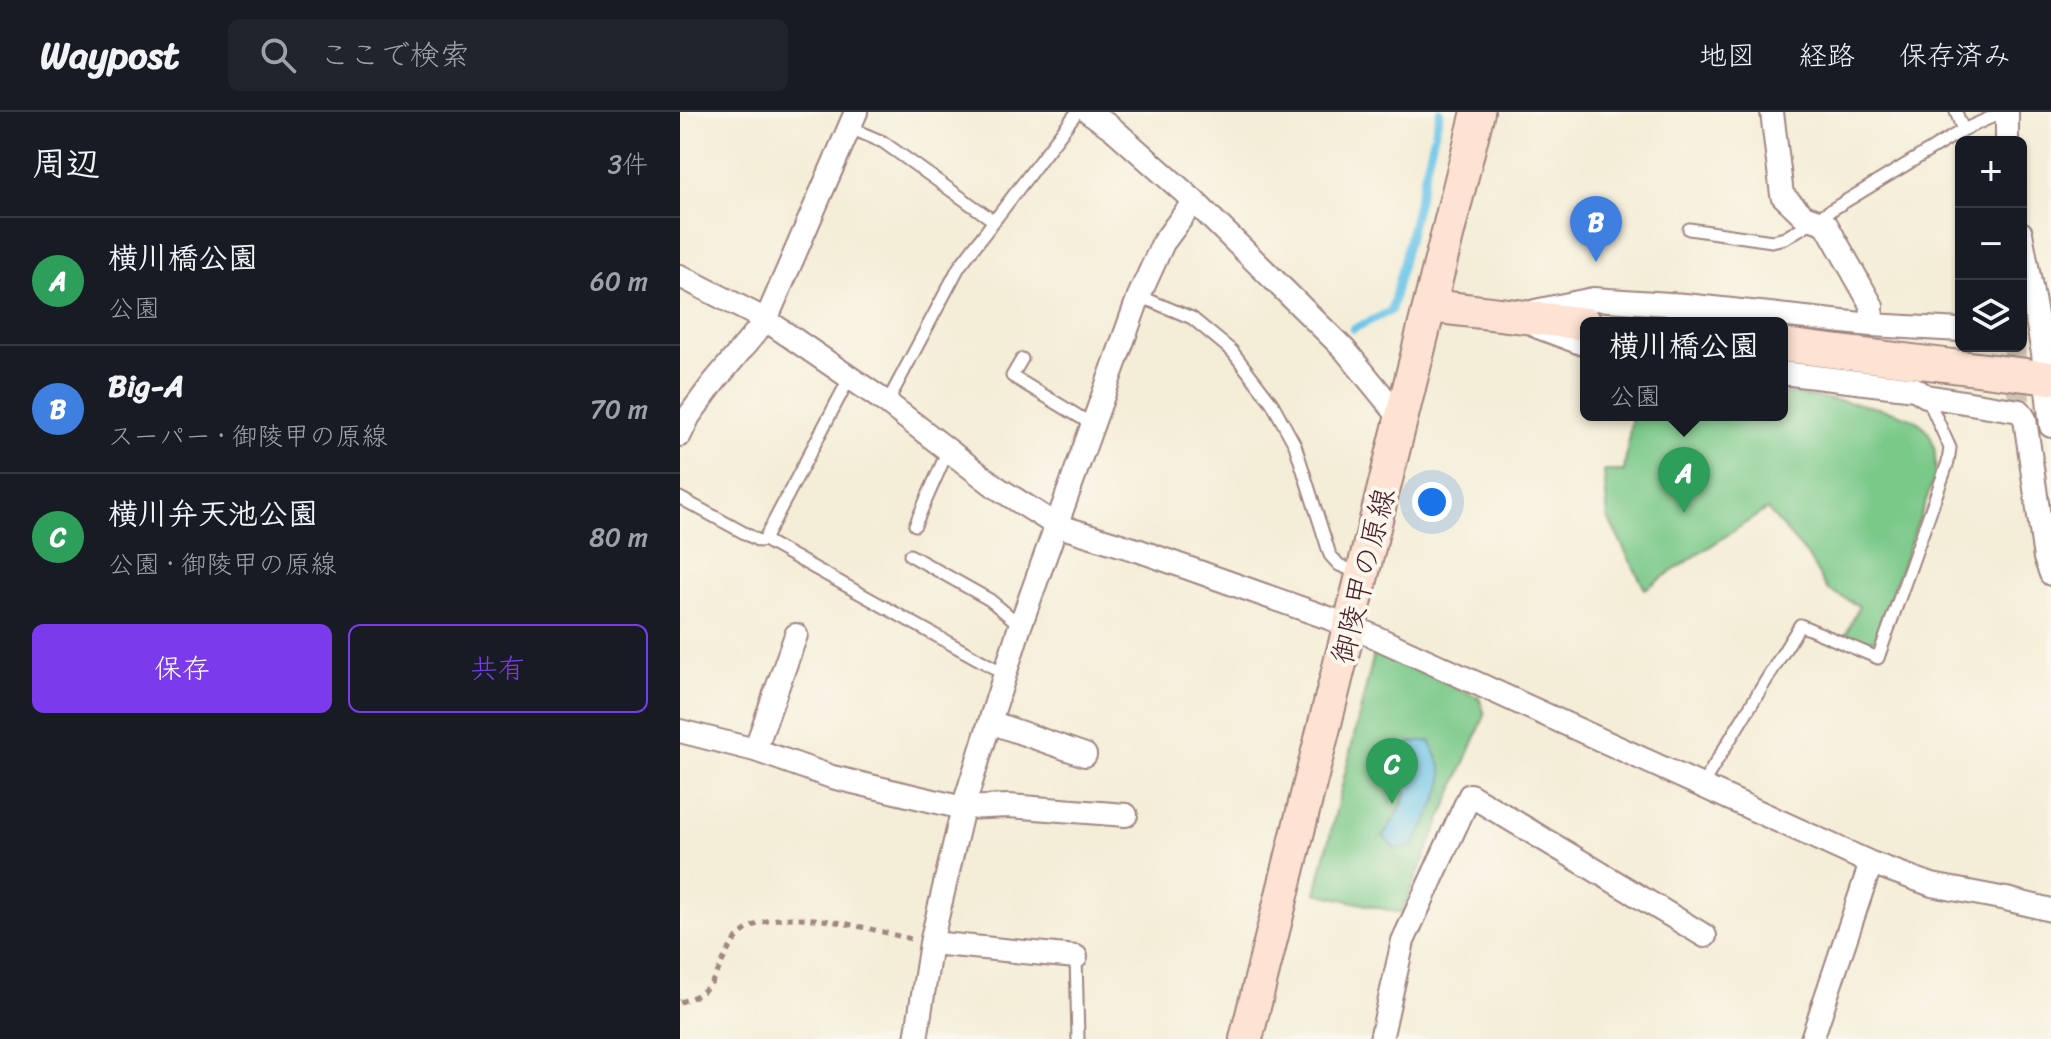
<!DOCTYPE html>
<html lang="ja">
<head>
<meta charset="utf-8">
<style>
	:root { --surface:#171b24; --page:#20242c; --text:#f1f3f6; --muted:#9ea1a6; --line:#363941; --accent:#7c3aed }
	body { margin:0; font-family:Sriracha,"Klee One",sans-serif; background:var(--page); color:var(--text) }
	.controls { position:absolute; right:24px; top:24px; display:grid; overflow:hidden; border-radius:12px; box-shadow:0 2px 6px #0004 }
	.controls button { width:72px; height:72px; display:grid; place-items:center; padding:0; border:0; border-bottom:2px solid var(--line); background:var(--surface); color:var(--text); font:40px sans-serif }
	.you { position:absolute; left:752px; top:390px; width:28px; height:28px; margin:-20px; border:6px solid #fff; border-radius:50%; background:#1a73e8; box-shadow:0 0 0 12px #1a73e833 }
	.badge { display:grid; place-items:center; width:52px; height:52px; border-radius:50%; background:var(--accent); color:#fff; font-size:26px; font-weight:700 }
	.pin { position:absolute; translate:-50% -66px; filter:drop-shadow(0 2px 4px #0008) }
	.pin::after { content:''; position:absolute; top:42px; width:28px; height:24px; background:inherit; clip-path:polygon(0 0,100% 0,50% 100%) }
	.popup { position:absolute; left:900px; top:205px; width:208px; height:104px; box-sizing:border-box; display:grid; place-content:center; border-radius:12px; background:var(--surface); filter:drop-shadow(0 2px 6px #0005); font-size:26px; white-space:nowrap; color:var(--muted) }
	.popup b { font-size:30px; color:var(--text) }
	.popup::after { content:''; position:absolute; left:50%; top:100%; margin-left:-16px; border:16px solid transparent; border-top-color:var(--surface) }
	.list { margin:0; padding:0; list-style:none }
	h2 { display:flex; justify-content:space-between; align-items:center; height:104px; margin:0; padding:0 32px; font-size:34px }
	h2 small { font-size:26px; font-weight:400; color:var(--muted) }
	.list li { display:grid; grid-template-columns:52px 1fr auto; gap:24px; align-items:center; box-sizing:border-box; height:128px; padding:0 32px; border-top:2px solid var(--line) }
	.list b { display:block; font-size:30px; white-space:nowrap }
	.list p { margin:0; font-size:26px; white-space:nowrap; color:var(--muted) }
	.list em { font-size:26px; font-style:normal; color:var(--muted) }
	.actions { display:flex; gap:16px; padding:24px 32px }
	.actions a { flex:1; padding:18px 0; border:2px solid var(--accent); border-radius:12px; text-align:center; font-size:28px; color:var(--accent) }
	.actions .main { background:var(--accent); color:#fff }
	.icon { flex:none; width:44px; height:44px; fill:none; stroke:currentColor; stroke-width:2; stroke-linecap:round; stroke-linejoin:round }
	.map { position:relative; flex:none; width:1371px; height:927px; overflow:hidden }
	header { display:flex; align-items:center; gap:48px; box-sizing:border-box; height:112px; padding:0 40px; background:var(--surface); border-bottom:2px solid var(--line) }
	header strong { font-size:38px }
	nav { display:flex; gap:44px; margin-inline-start:auto; font-size:28px }
	.search { width:560px; height:72px; background:var(--page); display:flex; align-items:center; gap:20px; box-sizing:border-box; padding:0 28px; border-radius:12px; color:var(--muted); font-size:30px }
	main { display:flex }
	aside { flex:1; background:var(--surface) }
	.map>svg:first-child { display:block }
	.green { fill:#7ac989; stroke:#62745a; stroke-width:2 }
	.water { fill:#6ac4e8; stroke:#5a728a; stroke-width:2 }
	.lines { fill:none; stroke-linecap:round; stroke-linejoin:round }
	.stream { stroke:#6ac4e8; stroke-width:8 }
	.street-tunnel { stroke:#d2c4b5; stroke-width:22; stroke-dasharray:22 11; stroke-linecap:butt }
	.lane-casing { stroke:#9f8681; stroke-width:15 }
	.street-casing { stroke:#9f8681; stroke-width:26 }
	.secondary-casing { stroke:#9f8681; stroke-width:36 }
	.path { stroke:#9f8681; stroke-width:5; stroke-dasharray:6 6; stroke-linecap:butt }
	.lane { stroke:#fff; stroke-width:11 }
	.street { stroke:#fff; stroke-width:22 }
	.secondary { stroke:#fee3d2; stroke-width:32 }
	.labels { text-anchor:middle; stroke-width:8; stroke-linejoin:round; paint-order:stroke }
	.street-label { font-size:30px; fill:#4a1f2b; stroke:#fbf7ec }
</style>
</head>
<body>
<header>
<strong>Waypost</strong>
<div class="search"><svg class="icon" aria-label="search" viewBox="0 0 24 24"><circle cx="10" cy="10" r="6"/><path d="M15 15l6 6"/></svg>ここで検索</div>
<nav><a>地図</a><a>経路</a><a>保存済み</a></nav>
</header>
<main>
<aside>
<h2>周辺<small>3件</small></h2>
<ul class="list">
<li><span class="badge" style="background:#2e9e5b">A</span><div><b>横川橋公園</b><p>公園</p></div><em>60 m</em></li>
<li><span class="badge" style="background:#3f7fe0">B</span><div><b>Big-A</b><p>スーパー · 御陵甲の原線</p></div><em>70 m</em></li>
<li><span class="badge" style="background:#2e9e5b">C</span><div><b>横川弁天池公園</b><p>公園 · 御陵甲の原線</p></div><em>80 m</em></li>
</ul>
<div class="actions"><a class="main">保存</a><a>共有</a></div>
</aside>
<div class="map">
<svg width="1371" height="927" viewBox="0 0 1371 927">
	<rect width="100%" height="100%" fill="#fbf7ec"/>
	<filter id="ink" filterUnits="userSpaceOnUse"><feTurbulence type="fractalNoise" baseFrequency=".0125" numOctaves="2"/><feDisplacementMap in="SourceGraphic" scale="16" xChannelSelector="R" yChannelSelector="G"/><feConvolveMatrix kernelMatrix="1 2 1 2 8 2 1 2 1" color-interpolation-filters="sRGB"/></filter>
	<filter id="wash" filterUnits="userSpaceOnUse"><feTurbulence type="fractalNoise" baseFrequency=".006" numOctaves="4" result="noise"/><feDisplacementMap in="SourceGraphic" scale="32" xChannelSelector="R" yChannelSelector="G"/><feGaussianBlur stdDeviation="1.8" result="paint"/><feColorMatrix in="noise" values="0 0 0 0 0 0 0 0 0 0 0 0 0 0 0 0 0 1.4 0 .05"/><feComposite in="paint" operator="in"/></filter>
	<g filter="url(#wash)">
		<rect width="100%" height="100%" fill="#f4edd7"/>
		<path class="green" d="M1102,281c30,4 117,13 139,31 15,12 15,34 14,52l-60,163 -10,4 -19,-8 13,-29 -32,-17 -20,-34 -40,-46 -122,80 -37,-71 -4,-47h20l8,-56h150z
			M695,538l104,48 6,17 -84,198 -85,-20z"/>
		<path class="water" d="M750,629c5,11 12,23 13,36 1,14 -22,55 -30,69l-18,3 -12,-13c26,-36 25,-42 21,-86l6,-7z"/>
		<g class="lines">
			<path class="stream" d="M673,217l38,-18 49,-199"/>
		</g>
	</g>
	<g filter="url(#ink)">
		<g class="lines">
			<path class="street-tunnel" d="M1334,234l6,65"/>
			<defs>
				<path id="lane" d="M1276,0l7,18 40,-18
					M170,16l33,14 111,79
					M1009,117l83,12 13,-3 178,-108
					M459,184l53,22 40,33 40,52 23,42 35,110 9,10 22,9
					M342,247l-10,17 81,49
					M207,291l72,-136 118,-155
					M0,386l79,43 5,-1 85,-161
					M235,413l33,-75
					M84,428l241,134
					M230,443l80,45 30,25
					M1022,673l98,-160 78,33 70,-196 2,-14 -23,-51
					M396,845l2,82"/>
				<path id="street" d="M409,0l24,17 81,72 151,149 57,70
					M1092,0l10,83 22,21 22,8 46,82 -1,19
					M1327,0v30
					M1341,121l22,120 8,73
					M0,164l86,44 121,83 109,84 60,38 84,26 211,75 520,237 61,22 74,14 45,11
					M855,199l58,-12 92,6 186,20 90,5
					M858,215l48,18
					M1102,261l133,16 11,7 94,15 5,8 20,139 6,16
					M0,323l9,-19 25,-34 52,-62 90,-208
					M310,610l95,33
					M0,619l75,19 77,27 131,31 46,-2 117,9
					M75,638l41,-115
					M251,831l145,14
					M236,927l15,-96 32,-135 57,-182 119,-330 24,-53 31,-42
					M701,927l22,-98 67,-146 235,141
					M1132,927l59,-176"/>
				<path id="secondary" d="M750,194l156,18
					M1102,233l269,33
					M566,927l232,-927"/>
			</defs>
			<use href="#lane" class="lane-casing"/>
			<use href="#street" class="street-casing"/>
			<use href="#secondary" class="secondary-casing"/>
			<path class="path" d="M0,890c43,-12 34,-39 59,-66 35,-37 129,-7 172,3"/>
			<use href="#lane" class="lane"/>
			<use href="#street" class="street"/>
			<use href="#secondary" class="secondary"/>
		</g>
	</g>
	<g class="labels">
		<g class="street-label">
			<text transform="translate(683 464) rotate(-76)" y="10">御陵甲の原線</text>
		</g>
	</g>
</svg>
<div class="controls">
<button>+</button>
<button>−</button>
<button><svg class="icon" aria-label="layers" viewBox="0 0 24 24"><path d="M12 4l9 5-9 5-9-5zM3 14l9 5 9-5"/></svg></button>
</div>
<div class="you"></div>
<div class="pin badge" style="left:1004px;top:401px;background:#2e9e5b">A</div>
<div class="popup"><b>横川橋公園</b>公園</div>
<div class="pin badge" style="left:916px;top:150px;background:#3f7fe0">B</div>
<div class="pin badge" style="left:712px;top:692px;background:#2e9e5b">C</div>
</div>
</main>
</body>
</html>
